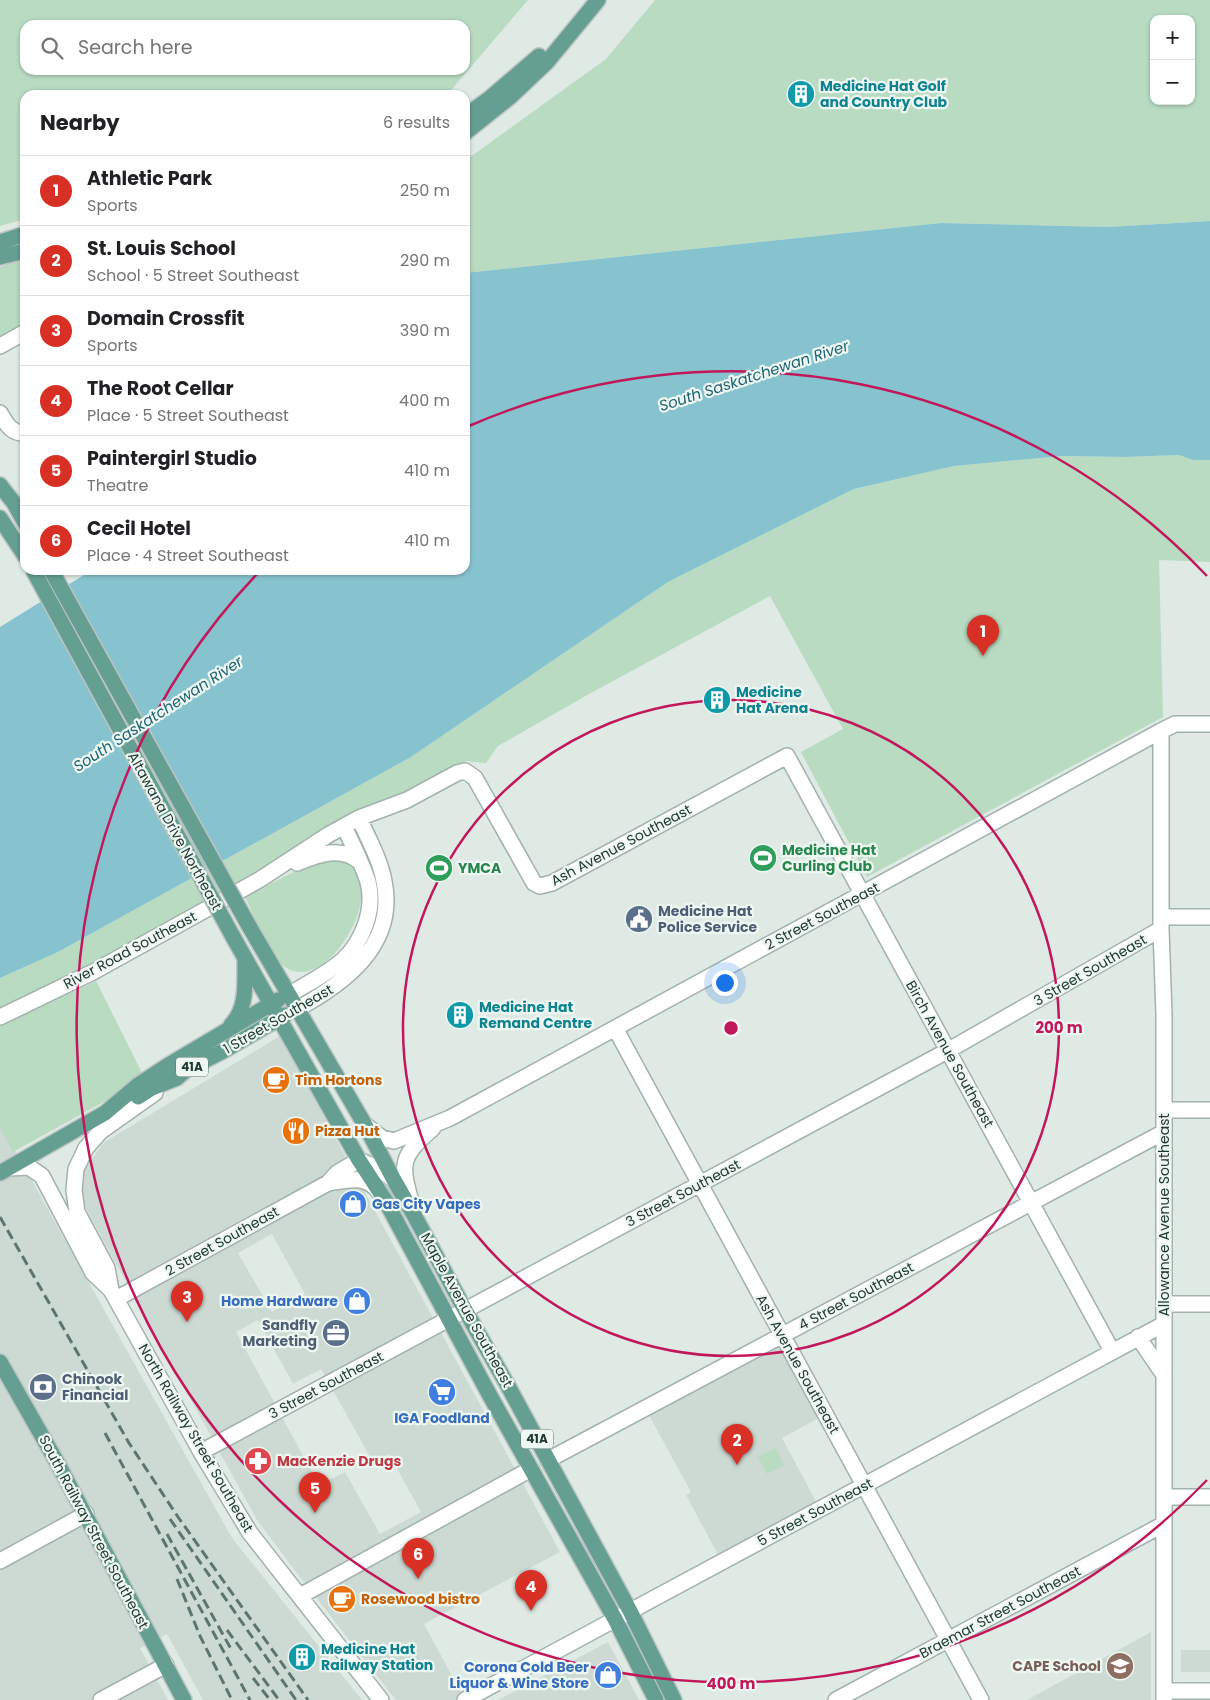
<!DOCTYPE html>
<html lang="en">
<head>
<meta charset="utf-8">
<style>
	:root { --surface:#fff; --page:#f6f6f6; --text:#202124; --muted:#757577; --line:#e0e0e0; --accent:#d93025 }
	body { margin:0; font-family:Poppins,sans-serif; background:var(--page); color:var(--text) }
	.controls { position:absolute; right:15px; top:15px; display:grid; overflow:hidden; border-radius:10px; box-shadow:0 1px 4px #0004 }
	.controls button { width:45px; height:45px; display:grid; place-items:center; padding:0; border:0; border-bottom:1px solid var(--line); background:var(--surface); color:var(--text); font:25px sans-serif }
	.you { position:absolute; left:724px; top:982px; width:18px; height:18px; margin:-12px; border:4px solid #fff; border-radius:50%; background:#1a73e8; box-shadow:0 0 0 8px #1a73e833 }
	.badge { display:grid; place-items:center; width:32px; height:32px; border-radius:50%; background:var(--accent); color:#fff; font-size:16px; font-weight:700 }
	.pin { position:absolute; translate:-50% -41px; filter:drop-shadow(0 1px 2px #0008) }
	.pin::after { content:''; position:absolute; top:26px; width:18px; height:15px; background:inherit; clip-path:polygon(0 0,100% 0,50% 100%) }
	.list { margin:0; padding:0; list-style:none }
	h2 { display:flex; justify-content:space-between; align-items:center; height:65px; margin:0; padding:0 20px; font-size:21px }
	h2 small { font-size:16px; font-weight:400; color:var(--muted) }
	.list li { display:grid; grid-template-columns:32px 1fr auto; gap:15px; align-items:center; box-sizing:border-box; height:70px; padding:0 20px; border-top:1px solid var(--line) }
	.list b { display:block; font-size:19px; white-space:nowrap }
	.list p { margin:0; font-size:16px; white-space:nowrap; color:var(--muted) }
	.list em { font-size:16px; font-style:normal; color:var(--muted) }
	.icon { flex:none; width:28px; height:28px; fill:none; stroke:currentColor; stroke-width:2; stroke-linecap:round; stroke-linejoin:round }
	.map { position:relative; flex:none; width:1210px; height:1700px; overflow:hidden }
	.search { position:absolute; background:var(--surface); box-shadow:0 1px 4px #0004; left:20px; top:20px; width:450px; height:55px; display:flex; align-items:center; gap:12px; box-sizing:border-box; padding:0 18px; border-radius:15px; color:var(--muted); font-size:19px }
	.panel { position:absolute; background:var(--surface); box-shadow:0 1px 4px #0004; left:20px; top:90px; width:450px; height:485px; border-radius:15px }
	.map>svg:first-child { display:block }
	.built { fill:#cddad4; fill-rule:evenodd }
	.green { fill:#b8dbc2; fill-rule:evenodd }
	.water { fill:#87c3cf }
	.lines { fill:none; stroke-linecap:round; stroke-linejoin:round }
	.minor-casing { stroke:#a2b2ac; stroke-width:18 }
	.major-casing { stroke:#bcc4c2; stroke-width:18 }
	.minor { stroke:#fff; stroke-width:15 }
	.major { stroke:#649f91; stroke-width:15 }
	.rail { stroke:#5b766f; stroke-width:3; stroke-dasharray:10 5; stroke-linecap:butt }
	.major-bridge-casing { stroke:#bcc4c2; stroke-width:18; stroke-linecap:butt }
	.major-bridge { stroke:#649f91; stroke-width:15 }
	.ring { fill:none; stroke:#c2185b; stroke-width:2.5 }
	.labels { text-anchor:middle; stroke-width:4.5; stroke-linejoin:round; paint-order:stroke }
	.shield { fill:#eff7f3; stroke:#5f736d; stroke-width:1 }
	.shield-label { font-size:12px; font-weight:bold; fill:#213a33 }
	.culture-label { font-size:14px; font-weight:bold; fill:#0d838f; stroke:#eff7f3; text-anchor:start }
	.street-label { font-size:14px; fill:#213a33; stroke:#eff7f3 }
	.leisure-label { font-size:14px; font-weight:bold; fill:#27864d; stroke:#eff7f3; text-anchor:start }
	.service-label { font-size:14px; font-weight:bold; fill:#4e5e75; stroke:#eff7f3; text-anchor:start }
	.food-label { font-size:14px; font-weight:bold; fill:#c56008; stroke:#eff7f3; text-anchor:start }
	.shop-label { font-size:14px; font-weight:bold; fill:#366cbe; stroke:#eff7f3; text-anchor:end }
	.health-label { font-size:14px; font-weight:bold; fill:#be3a42; stroke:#eff7f3; text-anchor:start }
	.education-label { font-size:14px; font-weight:bold; fill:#785e54; stroke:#eff7f3; text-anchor:end }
	.water-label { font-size:15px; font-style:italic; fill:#1c6474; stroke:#eff7f3 }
	.centre { fill:#c2185b; stroke:#eff7f3; stroke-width:2.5 }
	.ring-label { font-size:15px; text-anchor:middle; font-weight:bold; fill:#c2185b; stroke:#eff7f3; stroke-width:4.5; stroke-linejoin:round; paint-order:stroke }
</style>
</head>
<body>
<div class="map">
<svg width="1210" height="1700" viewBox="0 0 1210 1700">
	<rect width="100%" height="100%" fill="#dfeae5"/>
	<path class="built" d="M280,1036l280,516 -136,72 41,76h-69l-106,-136 -33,-44 -166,-302 -9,-18v-12l3,-19 18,-26zM272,1234l33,60 -33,18 -34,-59zM258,1320l35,64 28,-15 52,93 16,-8 32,58 -41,22 -35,-62 -26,13 -83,-153z
		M0,1124l232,414 130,162h-159l-36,-66 -27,14 28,52h-168z
		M783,1335l43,79 -44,24 38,71 -98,53 -36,-67 5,-3 -46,-84z
		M1151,1632v68h-124z
		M608,1642l31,58h-141z
		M1181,1650h29v22h-29z"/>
	<path class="green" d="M0,0h528l-81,95h-422v124l-25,7zM25,25h440v45h-440z
		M655,0h555v221l-102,6 -167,-4 -476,50v-114l8,-4 133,-96zM1154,19h37v82h-37z
		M25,258v64l-25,16v-71z
		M1179,455l14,5h17v102l-51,-2 4,157 -296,160 -66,-125 42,-23 -73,-133 -181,98 -91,52 -12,17 -20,-2 -49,32 -326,171 -91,44v-30l58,-26 353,-195 257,-175 186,-93 100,-23 108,-10 63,1z
		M339,859c6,2 12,4 16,10 26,35 -31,125 -70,98 -15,-10 -31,-53 -40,-70 31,-15 60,-35 94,-38z
		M96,981l49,98 -132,73 -13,-24v-102z
		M775,1448l9,17 -17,9 -9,-17z"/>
	<path class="water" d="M1210,221v239h-17l-14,-5 -54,2 -63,-1 -108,10 -100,23 -186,93 -257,175 -353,195 -58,26v-351l92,-57h373v-297l476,-50 167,4z"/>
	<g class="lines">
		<defs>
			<path id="minor" d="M0,346l25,-14
				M0,413c6,10 11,21 25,20
				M1161,731v198l3,86v685
				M297,863c20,-8 44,-18 63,-1
				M1161,917h49
				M288,995c19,-11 39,-21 55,-35 20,-19 32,-51 25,-78 -6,-19 -16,-38 -24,-56
				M297,1009c48,-26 100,-64 87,-128 -4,-22 -16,-43 -25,-63
				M0,1017l93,-45 166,-92 69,-45 31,-17 48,-18 50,-27 8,-2 10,7 59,105 6,3 12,-3 235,-127 325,595
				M615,1028l366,672
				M1164,1110h46
				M365,1125l17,13 12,3 56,-23 711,-387 14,-7h35
				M9,1168l20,-1 13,9 51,97 18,17 90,162 49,81 131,167
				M328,1183c19,-3 38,-9 51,9
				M412,1205c-12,-42 -12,-48 21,-77
				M111,1290l-4,-22 -30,-56 -3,-22 2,-21 10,-21 14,-16 55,-39
				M116,1299l212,-116 9,-10 22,-13 20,9 15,11
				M1164,1304h46
				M1138,1337l26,38
				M201,1452l748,-402 212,-121
				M548,1460l616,-328
				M1164,1497h46
				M0,1561l86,-47
				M300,1596l231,-127
				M1164,1691h46
				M101,1700l65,-35
				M465,1700l699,-376
				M836,1700l328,-176"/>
			<path id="major" d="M465,116l25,-18 49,-42
				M465,133l45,-36 37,-35 51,-62
				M0,242l25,-8
				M0,257l25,-6
				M0,485l14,18 11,20
				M0,518l25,38
				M249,926l116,199 29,55 20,35 51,95 43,76 122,225 44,89
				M232,935l127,225 26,40 104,194 126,225 41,81
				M231,1025c16,-16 14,-40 14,-63
				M138,1097l14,-9 25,-10 9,-8 37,-19 62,-36
				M0,1173l105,-60 33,-28 29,-19 111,-66
				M0,1362l58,102 126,236"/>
		</defs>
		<use href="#minor" class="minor-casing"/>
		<use href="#major" class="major-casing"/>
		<use href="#minor" class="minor"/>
		<use href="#major" class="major"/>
		<path class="rail" d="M0,1217l129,226 49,74 130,183
			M105,1433l145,267
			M170,1519l126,181
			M167,1534l64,115
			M177,1579l23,57 32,64
			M227,1630l52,70
			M253,1678l17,22"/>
		<defs>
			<path id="major-bridge" d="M33,570l199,365
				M51,570l198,356"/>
		</defs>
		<use href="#major-bridge" class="major-bridge-casing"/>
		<use href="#major-bridge" class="major-bridge"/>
	</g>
	<g class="ring">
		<circle cx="731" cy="1028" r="328"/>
		<path d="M1207 1480A656 656 0 1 1 259 572M469 426A656 656 0 0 1 1207 576"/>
	</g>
	<defs>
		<symbol id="building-disc" viewBox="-11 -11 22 22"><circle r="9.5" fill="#0f9aa8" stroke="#eff7f3"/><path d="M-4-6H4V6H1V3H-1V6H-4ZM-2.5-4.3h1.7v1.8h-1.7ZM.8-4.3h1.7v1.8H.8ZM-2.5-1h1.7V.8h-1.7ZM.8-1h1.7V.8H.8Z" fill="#fff"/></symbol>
		<symbol id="stadium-disc" viewBox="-11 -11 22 22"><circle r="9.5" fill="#2e9e5b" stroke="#eff7f3"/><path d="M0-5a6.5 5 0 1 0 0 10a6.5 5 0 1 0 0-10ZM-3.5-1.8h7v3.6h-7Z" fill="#fff"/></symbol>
		<symbol id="civic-disc" viewBox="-11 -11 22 22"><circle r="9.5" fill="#5c6f8a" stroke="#eff7f3"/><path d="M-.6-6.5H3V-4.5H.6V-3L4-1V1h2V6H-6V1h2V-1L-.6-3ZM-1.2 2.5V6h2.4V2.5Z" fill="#fff"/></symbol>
		<symbol id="cafe-disc" viewBox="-11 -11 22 22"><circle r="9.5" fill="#e8710a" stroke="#eff7f3"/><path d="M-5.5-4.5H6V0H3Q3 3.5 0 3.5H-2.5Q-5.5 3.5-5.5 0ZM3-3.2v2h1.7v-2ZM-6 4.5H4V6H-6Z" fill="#fff"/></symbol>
		<symbol id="restaurant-disc" viewBox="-11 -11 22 22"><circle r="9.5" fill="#e8710a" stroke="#eff7f3"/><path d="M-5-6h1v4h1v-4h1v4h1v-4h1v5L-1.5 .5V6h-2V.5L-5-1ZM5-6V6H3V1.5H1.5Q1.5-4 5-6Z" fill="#fff"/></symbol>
		<symbol id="shop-disc" viewBox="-11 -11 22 22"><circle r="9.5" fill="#3f7fe0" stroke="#eff7f3"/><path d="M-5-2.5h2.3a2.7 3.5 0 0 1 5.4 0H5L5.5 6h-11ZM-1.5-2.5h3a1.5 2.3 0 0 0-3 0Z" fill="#fff"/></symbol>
		<symbol id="office-disc" viewBox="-11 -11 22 22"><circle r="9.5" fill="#5c6f8a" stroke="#eff7f3"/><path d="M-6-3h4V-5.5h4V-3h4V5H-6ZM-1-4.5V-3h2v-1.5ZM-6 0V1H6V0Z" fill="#fff"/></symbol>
		<symbol id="bank-disc" viewBox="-11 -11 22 22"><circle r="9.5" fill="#5c6f8a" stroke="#eff7f3"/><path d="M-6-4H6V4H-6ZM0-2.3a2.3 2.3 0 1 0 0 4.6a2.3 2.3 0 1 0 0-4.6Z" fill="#fff"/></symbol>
		<symbol id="supermarket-disc" viewBox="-11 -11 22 22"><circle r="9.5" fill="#3f7fe0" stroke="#eff7f3"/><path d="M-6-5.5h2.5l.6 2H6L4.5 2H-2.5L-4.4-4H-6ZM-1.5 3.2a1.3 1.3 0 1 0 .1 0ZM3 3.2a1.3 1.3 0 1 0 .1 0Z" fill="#fff"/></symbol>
		<symbol id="pharmacy-disc" viewBox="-11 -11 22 22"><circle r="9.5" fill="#e0444e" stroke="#eff7f3"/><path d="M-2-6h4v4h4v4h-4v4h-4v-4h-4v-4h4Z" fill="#fff"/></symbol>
		<symbol id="school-disc" viewBox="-11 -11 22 22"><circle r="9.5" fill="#8d6e63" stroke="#eff7f3"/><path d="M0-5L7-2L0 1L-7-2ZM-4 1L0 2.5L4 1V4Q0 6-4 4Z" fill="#fff"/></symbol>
	</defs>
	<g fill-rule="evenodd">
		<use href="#building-disc" x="785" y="78" width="32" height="32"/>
		<use href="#building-disc" x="701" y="684" width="32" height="32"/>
		<use href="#stadium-disc" x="747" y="842" width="32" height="32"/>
		<use href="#stadium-disc" x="423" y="852" width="32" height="32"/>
		<use href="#civic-disc" x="623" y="903" width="32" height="32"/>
		<use href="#building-disc" x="444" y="999" width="32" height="32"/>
		<use href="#cafe-disc" x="260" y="1064" width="32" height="32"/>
		<use href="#restaurant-disc" x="280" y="1115" width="32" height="32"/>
		<use href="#shop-disc" x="337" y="1188" width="32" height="32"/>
		<use href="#shop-disc" x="341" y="1285" width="32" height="32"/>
		<use href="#office-disc" x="320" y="1317" width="32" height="32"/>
		<use href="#bank-disc" x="27" y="1371" width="32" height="32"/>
		<use href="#supermarket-disc" x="426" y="1376" width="32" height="32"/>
		<use href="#pharmacy-disc" x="242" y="1445" width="32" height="32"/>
		<use href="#cafe-disc" x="326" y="1583" width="32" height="32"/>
		<use href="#building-disc" x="286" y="1641" width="32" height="32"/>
		<use href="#school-disc" x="1104" y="1650" width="32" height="32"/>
		<use href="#shop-disc" x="592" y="1659" width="32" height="32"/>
	</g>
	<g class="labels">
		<g class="shield">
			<rect x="176" y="1057.5" width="32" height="19" rx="4"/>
			<rect x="521" y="1429.5" width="32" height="19" rx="4"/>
		</g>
		<g class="shield-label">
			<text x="192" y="1071">41A</text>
			<text x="537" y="1443">41A</text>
		</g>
		<g class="culture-label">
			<text x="820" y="91">Medicine Hat Golf<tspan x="820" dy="16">and Country Club</tspan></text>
			<text x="736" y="697">Medicine<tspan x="736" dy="16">Hat Arena</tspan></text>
			<text x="479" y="1012">Medicine Hat<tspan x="479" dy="16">Remand Centre</tspan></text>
			<text x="321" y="1654">Medicine Hat<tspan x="321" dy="16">Railway Station</tspan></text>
		</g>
		<g class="street-label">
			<text transform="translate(175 831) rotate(61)" y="5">Altawana Drive Northeast</text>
			<text transform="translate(621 845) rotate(-28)" y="5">Ash Avenue Southeast</text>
			<text transform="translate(822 916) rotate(-28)" y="5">2 Street Southeast</text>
			<text transform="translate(130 950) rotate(-28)" y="5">River Road Southeast</text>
			<text transform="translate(1090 970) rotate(-30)" y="5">3 Street Southeast</text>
			<text transform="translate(278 1019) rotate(-30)" y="5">1 Street Southeast</text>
			<text transform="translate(950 1054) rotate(61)" y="5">Birch Avenue Southeast</text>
			<text transform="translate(683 1193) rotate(-28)" y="5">3 Street Southeast</text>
			<text transform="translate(1164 1215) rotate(-90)" y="5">Allowance Avenue Southeast</text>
			<text transform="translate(222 1241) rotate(-29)" y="5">2 Street Southeast</text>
			<text transform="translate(856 1296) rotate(-28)" y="5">4 Street Southeast</text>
			<text transform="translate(467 1310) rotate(61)" y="5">Maple Avenue Southeast</text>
			<text transform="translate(798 1364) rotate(61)" y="5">Ash Avenue Southeast</text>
			<text transform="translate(326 1385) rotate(-28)" y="5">3 Street Southeast</text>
			<text transform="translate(196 1438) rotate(60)" y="5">North Railway Street Southeast</text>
			<text transform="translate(815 1512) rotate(-28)" y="5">5 Street Southeast</text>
			<text transform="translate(94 1532) rotate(62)" y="5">South Railway Street Southeast</text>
			<text transform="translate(1000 1612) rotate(-28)" y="5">Braemar Street Southeast</text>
		</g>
		<g class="leisure-label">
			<text x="782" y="855">Medicine Hat<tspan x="782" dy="16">Curling Club</tspan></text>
			<text x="458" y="873">YMCA</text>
		</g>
		<g class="service-label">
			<text x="658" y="916">Medicine Hat<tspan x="658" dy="16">Police Service</tspan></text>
			<text x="317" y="1330" text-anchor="end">Sandfly<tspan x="317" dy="16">Marketing</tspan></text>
			<text x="62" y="1384">Chinook<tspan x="62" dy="16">Financial</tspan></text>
		</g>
		<g class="food-label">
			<text x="295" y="1085">Tim Hortons</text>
			<text x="315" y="1136">Pizza Hut</text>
			<text x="361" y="1604">Rosewood bistro</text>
		</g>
		<g class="shop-label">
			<text x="372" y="1209" text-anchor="start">Gas City Vapes</text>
			<text x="338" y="1306">Home Hardware</text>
			<text x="442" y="1423" text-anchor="middle">IGA Foodland</text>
			<text x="589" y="1672">Corona Cold Beer<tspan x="589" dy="16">Liquor &amp; Wine Store</tspan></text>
		</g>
		<g class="health-label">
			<text x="277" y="1466">MacKenzie Drugs</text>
		</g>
		<g class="education-label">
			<text x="1101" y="1671">CAPE School</text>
		</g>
		<g class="water-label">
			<text transform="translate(754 376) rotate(-18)" y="5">South Saskatchewan River</text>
			<text transform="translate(158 714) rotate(-33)" y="5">South Saskatchewan River</text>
		</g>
	</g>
	<circle cx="731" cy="1028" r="8" class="centre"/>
	<g class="ring-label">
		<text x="1059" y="1033">200 m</text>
		<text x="731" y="1689">400 m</text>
	</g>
</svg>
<div class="controls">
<button>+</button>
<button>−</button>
</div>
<div class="you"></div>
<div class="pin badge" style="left:983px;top:656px">1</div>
<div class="pin badge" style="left:737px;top:1465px">2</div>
<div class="pin badge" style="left:187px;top:1322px">3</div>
<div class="pin badge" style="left:531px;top:1611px">4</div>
<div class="pin badge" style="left:315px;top:1513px">5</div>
<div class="pin badge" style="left:418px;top:1579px">6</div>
<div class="search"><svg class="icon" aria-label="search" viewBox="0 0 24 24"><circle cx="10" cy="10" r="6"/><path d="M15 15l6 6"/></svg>Search here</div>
<section class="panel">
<h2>Nearby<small>6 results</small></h2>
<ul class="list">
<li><span class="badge">1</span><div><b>Athletic Park</b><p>Sports</p></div><em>250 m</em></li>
<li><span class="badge">2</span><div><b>St. Louis School</b><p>School · 5 Street Southeast</p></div><em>290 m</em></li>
<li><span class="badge">3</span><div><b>Domain Crossfit</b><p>Sports</p></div><em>390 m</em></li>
<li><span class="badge">4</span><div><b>The Root Cellar</b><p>Place · 5 Street Southeast</p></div><em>400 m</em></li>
<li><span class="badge">5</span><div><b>Paintergirl Studio</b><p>Theatre</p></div><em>410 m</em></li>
<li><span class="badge">6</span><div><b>Cecil Hotel</b><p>Place · 4 Street Southeast</p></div><em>410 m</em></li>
</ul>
</section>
</div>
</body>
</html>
